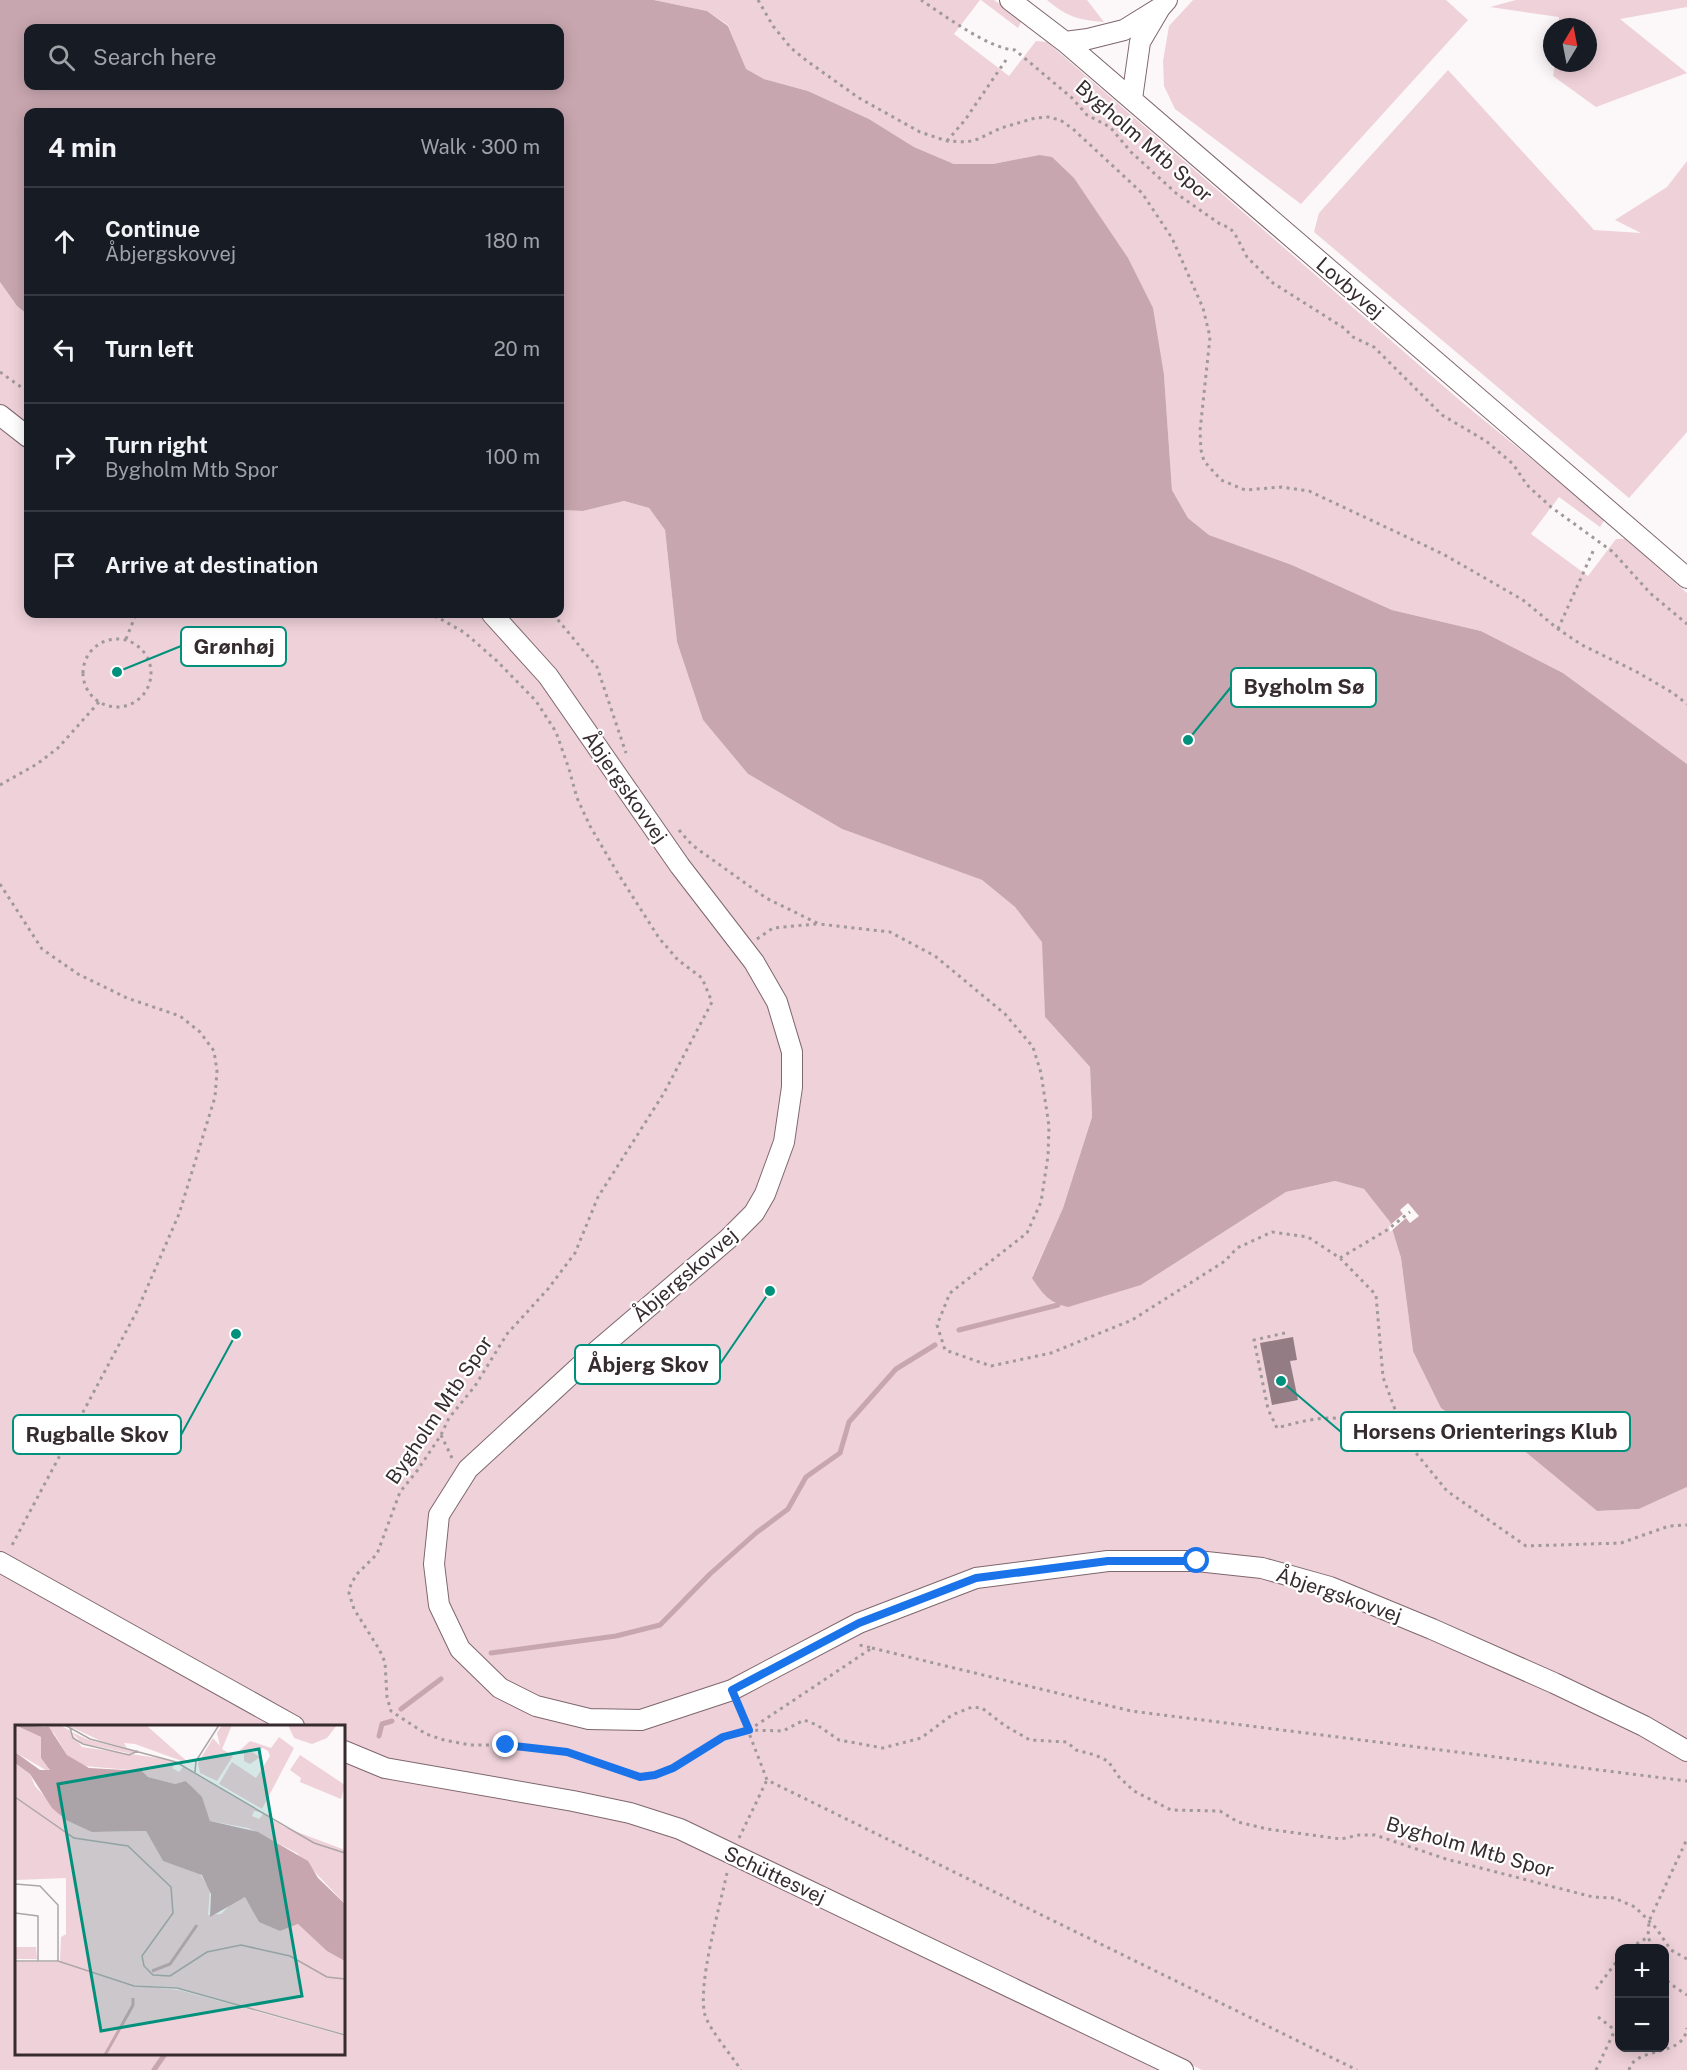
<!DOCTYPE html>
<html lang="en">
<head>
<meta charset="utf-8">
<style>
	:root { --surface:#171b24; --page:#20242c; --text:#f1f3f6; --muted:#9ea1a6; --line:#363941 }
	body { margin:0; font-family:"Public Sans",sans-serif; background:var(--page); color:var(--text) }
	.controls { position:absolute; right:18px; bottom:18px; display:grid; overflow:hidden; border-radius:12px; box-shadow:0 3px 15px #0003 }
	.controls button { width:54px; height:54px; display:grid; place-items:center; padding:0; border:0; border-bottom:2px solid var(--line); background:var(--surface); color:var(--text); font:30px sans-serif }
	.compass { position:absolute; left:1543px; top:18px; width:54px; height:54px; border-radius:50%; background:var(--surface); box-shadow:0 3px 15px #0003; rotate:10deg }
	.stop { position:absolute; width:18px; height:18px; margin:-14px; border:4px solid #1a73e8; border-radius:50%; background:#fff }
	.stop.end { background:#1a73e8; border-color:#fff; box-shadow:0 2px 6px #0008 }
	.list { margin:0; padding:0; list-style:none }
	h2 { display:flex; justify-content:space-between; align-items:center; height:78px; margin:0; padding:0 24px; font-size:26px }
	h2 small { font-size:20px; font-weight:400; color:var(--muted) }
	.list li { display:grid; grid-template-columns:39px 1fr auto; gap:18px; align-items:center; box-sizing:border-box; height:108px; padding:0 24px; border-top:2px solid var(--line) }
	.list b { display:block; font-size:22px; white-space:nowrap }
	.list p { margin:0; font-size:20px; white-space:nowrap; color:var(--muted) }
	.list em { font-size:20px; font-style:normal; color:var(--muted) }
	.icon { flex:none; width:33px; height:33px; fill:none; stroke:currentColor; stroke-width:2; stroke-linecap:round; stroke-linejoin:round }
	.map { position:relative; flex:none; width:1687px; height:2070px; overflow:hidden }
	.search { position:absolute; background:var(--surface); box-shadow:0 3px 15px #0003; left:24px; top:24px; width:540px; height:66px; display:flex; align-items:center; gap:15px; box-sizing:border-box; padding:0 21px; border-radius:12px; color:var(--muted); font-size:22px }
	.panel { position:absolute; background:var(--surface); box-shadow:0 3px 15px #0003; left:24px; top:108px; width:540px; height:510px; border-radius:12px }
	.map>svg:first-child { display:block }
	.green { fill:#efd1d9; fill-rule:evenodd }
	.water { fill:#c8a6af; fill-rule:evenodd }
	.pier { fill:#fcf7f8 }
	.lines { fill:none; stroke-linecap:round; stroke-linejoin:round }
	.stream { stroke:#c8a6af; stroke-width:5 }
	.building { fill:#937c83 }
	.minor-casing { stroke:#7e676e; stroke-width:22 }
	.path { stroke:#a0999b; stroke-width:3; stroke-dasharray:3 4.5; stroke-linecap:butt }
	.minor { stroke:#fff; stroke-width:20 }
	.route { stroke:#1a73e8; stroke-width:8 }
	.labels { text-anchor:middle; stroke-width:4.5; stroke-linejoin:round; paint-order:stroke }
	.street-label { font-size:20px; fill:#362c2f; stroke:#fff }
	.inset-river { fill:none; stroke:#c8a6af; stroke-width:3 }
	.inset-road { fill:none; stroke:#ada6a8; stroke-width:1.5 }
	.view { fill:#00917d; fill-opacity:0.15; stroke:#00917d; stroke-width:3 }
	.inset-edge { fill:none; stroke:#362c2f; stroke-width:3 }
	.leader { fill:none; stroke:#00917d; stroke-width:2 }
	.callout-dot { fill:#00917d; stroke:#fff; stroke-width:2 }
	.callout { fill:#fff; stroke:#00917d; stroke-width:2 }
	.callout-label { font-size:21px; text-anchor:middle; font-weight:bold; fill:#362c2f }
</style>
</head>
<body>
<div class="map">
<svg width="1687" height="2070" viewBox="0 0 1687 2070">
	<rect width="100%" height="100%" fill="#fcf7f8"/>
	<path class="green" d="M654,0h326l-26,34 55,42 27,-35 11,1 416,361 142,116 -5,8 -41,-30 -28,37 57,42 28,-37h9l62,54v171l-124,-91 -82,-42 -89,-21 -100,-45 -83,-30 -21,-17 -16,-28 -8,-115 -125,-220 -46,9h-39l-40,-17 -45,-28 -61,-28 -44,-12 -19,-10 -17,-44 -21,-14z
		M981,0h13l28,20 -4,8z
		M1047,0h40l17,22c-25,-2 -37,-5 -57,-22z
		M1193,0h253l22,20 -167,184 -126,-95 -11,-23 -1,-25 6,-35z
		M1516,0h171v7l-67,12 67,54 -91,34 -43,-31 2,-13h33v-36h-30l1,-10 -69,-10z
		M1448,70l146,160 47,3 -26,-13 52,-33 20,-26v271l-58,66 -315,-266 5,-19z
		M0,282l17,24 11,9v299h532v-104l23,1 41,-10 25,7 16,22 12,112 26,78 45,54 94,55 140,51 33,27 28,35 2,75 45,50 2,50 -29,91 -31,69 109,8 145,-93 49,-11 29,8 26,33 11,36 12,93 52,74 58,25 74,61 42,-2 48,-22v583h-485l-534,-255 -46,-13 -232,-42 -46,-19v-15h-328v328h328v-296l41,19 237,42 73,26 462,225h-1157zM1620,1948h44v100h-44z"/>
	<path class="water" d="M0,0h654l53,11 21,15 18,43 18,10 44,12 61,28 45,28 40,17h39l46,-9 13,2 22,21 54,80 25,50 11,67 8,115 16,28 21,17 83,30 100,45 89,21 82,42 124,91v723l-48,22 -42,2 -74,-61 -58,-25 -24,-17 -28,-57 -12,-93 -11,-36 -26,-33 -29,-8 -49,11 -145,93 -73,22c-20,-5 -25,-13 -36,-29l31,-70 29,-91 -2,-50 -45,-50 -3,-75 -27,-35 -33,-27 -140,-51 -94,-55 -45,-54 -26,-78 -12,-112 -16,-22 -25,-7 -41,10 -23,-1v-398h-532v203l-11,-9 -17,-24zM28,28h532v58h-532z"/>
	<path class="pier" d="M1408,1203l11,13 -9,7 -4,-5 -16,14 -1,-6 14,-12 -3,-4z"/>
	<g class="lines">
		<path class="stream" d="M959,1330l99,-25
			M491,1653l125,-17 44,-11 50,-51 46,-41 32,-24 18,-32 34,-24 9,-31 47,-53 39,-24
			M401,1709l40,-30
			M379,1736l3,-12 10,-3
			M154,2070l11,-16"/>
	</g>
	<path class="building" d="M1293,1337l4,23 -7,1 8,39 -26,5 -12,-62z"/>
	<g class="lines">
		<defs>
			<path id="minor" d="M1010,0l55,42 622,536
				M1065,42l23,-3 36,-9 34,-21
				M1132,99l8,-57 20,-34 7,-8
				M0,415l28,22
				M492,614l56,62 132,190 74,96 23,40 15,50v35l-8,55 -19,52 -11,19 -26,26 -136,116 -124,114 -29,46 -5,49 5,41 21,44 40,39 36,18 53,13 52,1 91,-30 127,-67 117,-45 132,-17h89l65,7 68,19 102,42 122,54 90,43 43,25
				M0,1562l294,164
				M344,1751l41,17 188,33 57,12 50,16 503,241"/>
		</defs>
		<use href="#minor" class="minor-casing"/>
		<path class="path" d="M758,0l15,26 18,22 16,13 52,37 61,34 27,9 20,1 11,-3 23,-11 34,-10 13,-1 12,3 13,9 69,64 30,45 31,70 7,29 -10,94 1,19 3,11 17,19 24,10 36,-3 28,4 134,63 80,46 35,29 24,16 55,27 36,21 14,11
			M921,0c23,15 68,49 94,50l57,48 15,17 23,12 21,25 46,42 43,30 10,4 6,8 11,21 26,26 71,45 9,9 21,10 68,68 44,26 27,23 14,21 24,22 62,45 37,41 37,31
			M947,141l18,-21 41,-60
			M0,372l28,20
			M427,614l12,4 26,15 32,28 39,40 20,31 13,37 8,29 13,28 27,46 42,66 19,22 24,18 10,24 -48,91 -66,104 -23,56 -27,36 -41,45 -32,52 -26,32 -8,17 -24,36 -17,21 -23,62 -20,20 -6,10 -2,9 5,16 25,40 6,13 2,35 4,14 35,23 18,6 26,5h36l61,7 73,25 15,-2 18,-7 50,-31 26,-7 34,1 21,-11 13,5 22,15 44,8 38,-10 31,-23 20,-8 10,1 22,17 26,15 37,2 9,8 19,5 13,6 11,16 15,14 37,19 49,1 18,11 29,7 74,10 18,-4h16l71,24 147,38 21,1 21,9 21,21 15,22 16,9
			M553,614l44,53 29,86
			M1558,629l36,-80
			M83 673a34 34 0 1 1 68 0a34 34 0 1 1-68 0Z
			M126,639l10,-25
			M0,785l37,-21 21,-16 41,-46
			M679,830l13,15 74,53 53,26 71,8 45,24 70,58 28,33 8,26 8,53 -1,30 -7,46 -14,31 -77,60 -13,32 8,25 46,16 60,-13 81,-33 93,-59 12,-13 35,-16 36,5 32,21 36,37 7,82 24,65 40,49 79,55 95,-3 48,-17 18,-1
			M0,884l42,65 36,25 49,24 53,18 20,16 14,19 3,20 -2,26 -36,117 -42,97 -126,236
			M757,939l16,-11 43,-4
			M1340,1258l47,-28 23,-18
			M1285,1333l-31,7 14,69 9,19c17,-5 54,-15 69,-7 5,3 8,11 13,14 15,13 31,12 48,7
			M441,1435l12,25
			M872,1648l259,63 556,70
			M739,1707l28,73 590,290
			M749,1730l123,-82 -13,-3
			M739,1838l28,-58
			M727,1873c-7,33 -30,112 -22,142 4,14 27,41 36,55
			M1630,1948l18,-11
			M1653,1948l-5,-11 1,-16 38,-82
			M1664,1974l5,9 18,12
			M1596,1989l24,-32
			M1598,2017l17,13
			M1596,2070l19,-40 5,-4
			M1629,2070c5,-20 40,-16 52,-29 4,-4 5,-8 6,-13"/>
		<use href="#minor" class="minor"/>
	</g>
	<g class="lines">
		<path class="route" d="M506,1745l61,7 73,25 15,-2 18,-7 50,-31 26,-7 -17,-40 127,-67 117,-45 132,-17h89"/>
	</g>
	<g class="labels">
		<g class="street-label">
			<text transform="translate(1144 141) rotate(41)" y="7">Bygholm Mtb Spor</text>
			<text transform="translate(1350 288) rotate(41)" y="7">Lovbyvej</text>
			<text transform="translate(625 787) rotate(55)" y="7">Åbjergskovvej</text>
			<text transform="translate(685 1275) rotate(-41)" y="7">Åbjergskovvej</text>
			<text transform="translate(439 1410) rotate(-56)" y="7">Bygholm Mtb Spor</text>
			<text transform="translate(1339 1595) rotate(19)" y="7">Åbjergskovvej</text>
			<text transform="translate(1470 1847) rotate(16)" y="7">Bygholm Mtb Spor</text>
			<text transform="translate(775 1875) rotate(25)" y="7">Schüttesvej</text>
		</g>
	</g>
	<g transform="translate(15 1725)">
		<rect width="330" height="330" fill="#fcf7f8"/>
		<path d="M0,0l26,12v21l9,7 -1,7 -34,-20zM29,0h16l9,5 13,17 83,12 15,6 -5,-1 -3,4 7,4 4,-5 77,45 -6,-1 -2,5 7,3 4,-5 21,13 61,23v54l-48,-51 -49,-25 -38,-7 -6,-16 -17,-24 -12,3 -27,-7 -6,-6 -58,-5 -17,-11 -13,-22zM52,0h79l44,39 -55,-20 -11,-1 3,5 -26,-7zM207,0h10l-10,24 11,7 -16,25 -17,-8 -2,-10 15,-25 7,8 -3,-13zM273,0h49l-10,13 -15,6 -18,-6zM56,7l18,8 48,12 -5,2 -50,-11zM264,12l15,11 -32,61 -43,-25 13,-22 24,16 14,-22 -2,-5 -5,-3 -11,4 8,5 -10,7 -6,-3v-7h-8l14,-13 21,7zM285,30l45,30 -4,14 -41,-17 1,-4 -11,-8zM0,38l15,11 5,12 31,34 36,12 44,-1 17,30 35,10 12,18 -2,26 13,-1 15,-15 9,-2 17,26 18,8 18,-7 47,37v73l-170,-47 -46,-2 50,5 166,46v19h-330v-93h45l1,-25 5,-3v-56l-51,2zM0,222h21l1,12h-22z" fill="#efd1d9"/>
		<path d="M0,0l34,2 18,28 22,13 53,3 6,6 27,7 11,-3 16,16 8,24 48,11 50,29 10,17 27,26v57l-18,-10 -29,-27 -18,7 -21,-9 -14,-25 -35,20 1,-23 -9,-19 -39,-14 -17,-30 -54,1 -26,-12 -14,-12 -22,-34 -15,-11v-11l25,18h10l-9,-12v-21z" fill="#c8a6af"/>
		<path class="inset-river" d="M137,246l18,-7 27,-39M90,330l28,-50v-7"/>
		<path class="inset-road" d="M50,0l25,14 86,23 138,81 31,10M55,3l3,10 10,6 46,11 9,-4M180,47l1,-11 23,-36M0,72l59,41 54,8 43,41 2,26 -31,43 2,10 9,9 17,1 37,-24 34,-7 49,11 37,21 18,2M0,159l25,2 18,19v56M0,188l23,3v45M0,236h43l76,25 43,2 168,47"/>
		<path class="view" d="M244,24l43,247 -201,35 -43,-247z"/>
		<rect width="330" height="330" class="inset-edge"/>
	</g>
	<path class="leader" d="M117 672L181 646M1188 740L1231 687M770 1291L720 1364M1281 1381L1341 1432M236 1334L181 1435"/>
	<g class="callout-dot">
		<circle cx="117" cy="672" r="6"/>
		<circle cx="1188" cy="740" r="6"/>
		<circle cx="770" cy="1291" r="6"/>
		<circle cx="1281" cy="1381" r="6"/>
		<circle cx="236" cy="1334" r="6"/>
	</g>
	<g class="callout">
		<rect x="181" y="627" width="105" height="39" rx="6"/>
		<rect x="1231" y="668" width="145" height="39" rx="6"/>
		<rect x="575" y="1345" width="145" height="39" rx="6"/>
		<rect x="1341" y="1412" width="289" height="39" rx="6"/>
		<rect x="13" y="1415" width="168" height="39" rx="6"/>
	</g>
	<g class="callout-label">
		<text x="234" y="654">Grønhøj</text>
		<text x="1304" y="694">Bygholm Sø</text>
		<text x="648" y="1372">Åbjerg Skov</text>
		<text x="1485" y="1439">Horsens Orienterings Klub</text>
		<text x="97" y="1442">Rugballe Skov</text>
	</g>
</svg>
<div class="controls">
<button>+</button>
<button>−</button>
</div>
<svg class="compass" viewBox="-18 -18 36 36"><path d="M0-13l5 13h-10z" fill="#e53935"/><path d="M0 13l5-13h-10z" fill="#9ea1a6"/></svg>
<div class="stop" style="left:1197px;top:1561px"></div>
<div class="stop end" style="left:506px;top:1745px"></div>
<div class="search"><svg class="icon" aria-label="search" viewBox="0 0 24 24"><circle cx="10" cy="10" r="6"/><path d="M15 15l6 6"/></svg>Search here</div>
<section class="panel">
<h2>4 min<small>Walk · 300 m</small></h2>
<ul class="list">
<li><svg class="icon" aria-label="ahead" viewBox="0 0 24 24"><path d="M12 20V5M6 11l6-6 6 6"/></svg><div><b>Continue</b><p>Åbjergskovvej</p></div><em>180 m</em></li>
<li><svg class="icon" aria-label="left" viewBox="0 0 24 24"><path d="M17 20v-9H6M10 6l-5 5 5 5"/></svg><div><b>Turn left</b></div><em>20 m</em></li>
<li><svg class="icon" aria-label="right" viewBox="0 0 24 24"><path d="M7 20v-9h11M14 6l5 5-5 5"/></svg><div><b>Turn right</b><p>Bygholm Mtb Spor</p></div><em>100 m</em></li>
<li><svg class="icon" aria-label="arrive" viewBox="0 0 24 24"><path d="M6 21V4h12l-3 4 3 4H6"/></svg><div><b>Arrive at destination</b></div></li>
</ul>
</section>
</div>
</body>
</html>
